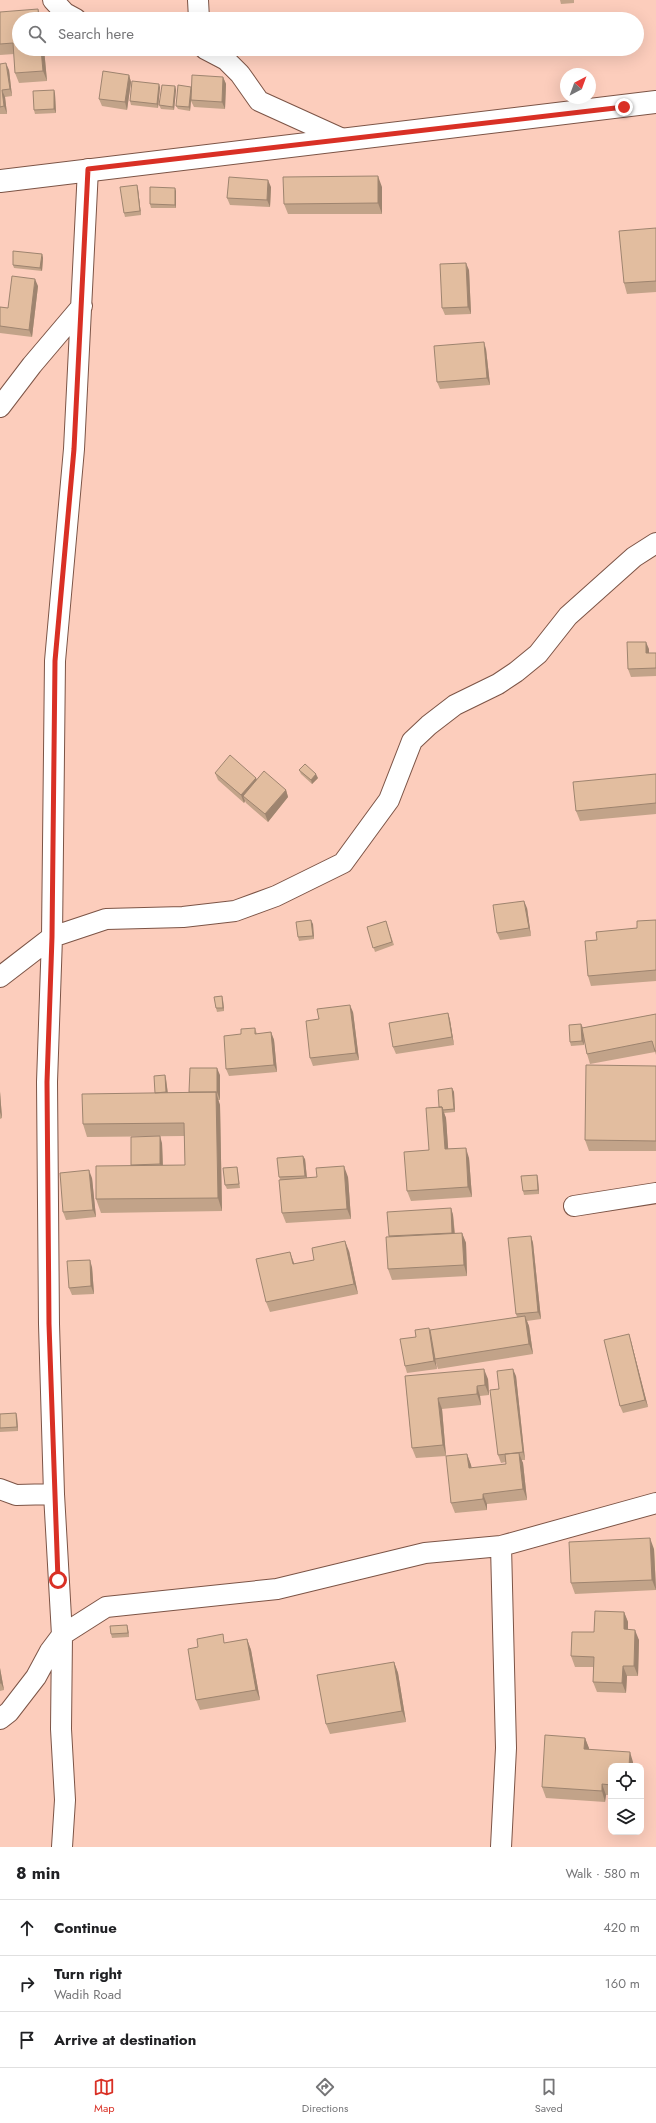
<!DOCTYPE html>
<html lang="en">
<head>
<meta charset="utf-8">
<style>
	:root { --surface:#fff; --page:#f6f6f6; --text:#202124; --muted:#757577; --line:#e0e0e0; --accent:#d93025 }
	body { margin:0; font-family:Jost,sans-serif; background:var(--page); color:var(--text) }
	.controls { position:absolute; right:12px; bottom:12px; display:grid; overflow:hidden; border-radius:8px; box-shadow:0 4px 16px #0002 }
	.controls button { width:36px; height:36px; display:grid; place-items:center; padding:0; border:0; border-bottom:1px solid var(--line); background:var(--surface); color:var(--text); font:20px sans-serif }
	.compass { position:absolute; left:560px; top:68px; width:36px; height:36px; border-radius:50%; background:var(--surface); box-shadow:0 4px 16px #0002; rotate:41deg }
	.stop { position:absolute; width:12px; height:12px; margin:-9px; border:3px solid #d93025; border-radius:50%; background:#fff }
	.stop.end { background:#d93025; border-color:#fff; box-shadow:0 1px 4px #0008 }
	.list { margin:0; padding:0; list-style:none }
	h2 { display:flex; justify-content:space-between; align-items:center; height:52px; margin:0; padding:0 16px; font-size:17px }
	h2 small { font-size:13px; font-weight:400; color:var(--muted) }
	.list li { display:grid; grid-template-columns:26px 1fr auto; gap:12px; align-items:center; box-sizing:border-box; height:56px; padding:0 16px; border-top:1px solid var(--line) }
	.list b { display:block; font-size:15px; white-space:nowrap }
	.list p { margin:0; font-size:13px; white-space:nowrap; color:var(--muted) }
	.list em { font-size:13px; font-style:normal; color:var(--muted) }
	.icon { flex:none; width:22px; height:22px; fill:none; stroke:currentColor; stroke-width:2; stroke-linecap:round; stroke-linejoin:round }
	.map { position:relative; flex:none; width:656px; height:1847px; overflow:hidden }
	.search { position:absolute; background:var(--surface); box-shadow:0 4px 16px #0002; left:12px; right:12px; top:12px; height:44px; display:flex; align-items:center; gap:10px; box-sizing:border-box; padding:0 14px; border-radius:22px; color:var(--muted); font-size:15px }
	.sheet { height:220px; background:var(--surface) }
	nav { display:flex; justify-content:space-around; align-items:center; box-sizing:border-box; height:56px; border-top:1px solid var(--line); background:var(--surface); font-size:11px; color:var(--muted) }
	nav a { display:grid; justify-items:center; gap:2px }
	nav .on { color:var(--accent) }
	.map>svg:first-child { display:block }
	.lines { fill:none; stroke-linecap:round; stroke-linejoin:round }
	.street-casing { stroke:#7c5446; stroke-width:22 }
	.secondary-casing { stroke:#7c5446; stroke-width:24 }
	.street { stroke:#fff; stroke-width:20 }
	.secondary { stroke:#fff; stroke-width:22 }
	.wall { fill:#c2a389 }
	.shaded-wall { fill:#9e846f }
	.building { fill:#e2bd9f; stroke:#9e846f }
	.route { stroke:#d93025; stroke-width:5 }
</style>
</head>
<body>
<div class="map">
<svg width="656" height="1847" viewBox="0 0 656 1847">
	<rect width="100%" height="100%" fill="#fccdbc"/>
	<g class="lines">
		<defs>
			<path id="street" d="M53,0l12,13 11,6
				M198,0l1,19
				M205,49l21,11 14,14 19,27 86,39
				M0,407l32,-42 50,-59
				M0,977l52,-40 54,-18 77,-2 52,-6 41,-15 67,-33 46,-63 23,-59 17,-16 26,-20 43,-21 18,-12 22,-18 30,-38 66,-59 22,-14
				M574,1206l82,-13
				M0,1489l16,6 38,-1
				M501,1546l5,202 -5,99
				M0,1719l9,-7 27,-35 14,-26 12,-16 44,-28 171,-18 148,-36 76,-7 155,-43
				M62,1847l3,-47 -4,-71 1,-94 -8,-141 -5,-170 -2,-242 5,-145 3,-276 19,-212 14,-280"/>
			<path id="secondary" d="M0,181l656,-79"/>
		</defs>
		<use href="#street" class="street-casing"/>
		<use href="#secondary" class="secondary-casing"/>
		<use href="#street" class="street"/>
		<use href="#secondary" class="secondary"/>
	</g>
	<path class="wall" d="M560,0h14v3l-13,1z
		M0,12l19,37h25l3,32 -28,2 -4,-10 -1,-19 -14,1z
		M0,64l9,6 3,26 -7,1 2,17h-7z
		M129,75l2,7 -4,28 -25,-4 -3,-7z
		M223,77l3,7 -1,25 -31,-2 -3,-6 -1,10 -12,-2 -2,-3 16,-18z
		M175,86l1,4 -2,20 -13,-1 -2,-4z
		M160,87l-2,21 -27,-3 -1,-4z
		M54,90l1,4 1,19 -21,1 -1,-4z
		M137,185l1,4 3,26 -16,2 -1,-4z
		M271,187l-1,20 -40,-2 -3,-7z
		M382,187v27h-94l-4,-10z
		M176,191v17h-25l-1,-4z
		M656,228v64l-29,2 -3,-11z
		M42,254l1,4 -1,13 -28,-3 -1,-3z
		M469,270l2,44 -26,1 -3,-7z
		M38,286l-6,51 -32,-4v-26l8,1z
		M486,349l4,36 -50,4 -3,-7z
		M649,649v4h7v23l-25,1 -3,-8z
		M299,770l19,8 -6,6 -11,-10z
		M215,773l41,5 1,2 29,10 2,7 -20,25 -22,-19 -1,-2 -1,2 -26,-23z
		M656,774v40l-76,7 -4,-10z
		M527,908l4,28 -31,4 -3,-7z
		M656,920v61l-65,5 -3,-10 9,-36 40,-12z
		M386,921l8,24 -19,7 -8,-25z
		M313,924l1,15 -15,2 -1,-4z
		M223,1000l1,11 -7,1 -1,-4z
		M353,1012l6,48 -46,6 -3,-8z
		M448,1013l2,7 4,25 -58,9 -3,-7z
		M656,1014v41l-1,-3 -65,12 -3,-10 -4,-18 1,9 -13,1 -1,-4 11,-18 1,4z
		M255,1028l2,6 14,-2 3,8 3,32 -48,4 -3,-7 15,-35z
		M656,1066v85h-67l-4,-11z
		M165,1075l1,4 2,14 22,-1 30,-17v25h-2l2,5 2,106 -121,2 -5,-14 36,-34h-1l31,-22 1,22h22l-1,-29 -97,1 -4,-13 72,-31z
		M452,1088l2,4 1,20 -11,1 2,5 2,31 21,9 3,39 -61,4 -4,-10 22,-41 10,-43z
		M0,1091l2,27 -2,1z
		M305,1159l2,19 41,-1 3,42 -65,4 -4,-10 -2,-34 -1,-2z
		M237,1167l1,4 2,17 -13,1 -2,-4z
		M537,1175l1,4 1,15 -15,1 -1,-4z
		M92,1178l4,39 -30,3 -3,-8z
		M451,1208l2,7 2,18h7l4,10 1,33 -75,4 -4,-11 1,-33z
		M531,1236l2,7 8,76 -14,2 2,5 4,28 -95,15 -3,-9 2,9 -30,4 -2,-7 11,-29 13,-9 1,5 87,-16 -1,-3z
		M349,1251l9,43 -88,18 -4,-10 28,-38 20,-4z
		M92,1267l2,27 -22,1 -3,-7z
		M631,1341l17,66 -25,6 -3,-7z
		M405,1376l83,3 1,16 -9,1 1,9 -39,4 4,47 -30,2 -4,-10z
		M516,1376l9,84h-4l2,3 4,37 -40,4v6l-32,3 -4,-10 16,-49 4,11 1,3 34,-4v-2l-5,1 -3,-8 1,-66z
		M16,1413l1,3 1,15 -18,1v-18z
		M654,1549l2,41 -81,4 -4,-11z
		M624,1612l4,10v7l11,11 -1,36h-11l-1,17 -29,-1 -4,-10v-15h-18l-4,-11 23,-24z
		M127,1625l1,4 1,8 -17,1 -1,-4z
		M247,1639l4,11 9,50 -60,10 -4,-10 30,-57z
		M394,1662l4,11 8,49 -76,12 -4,-10z
		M0,1668l4,22 -4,1z
		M585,1738l4,11 44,13v4h-22v29h-5l-1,7 -59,-4 -4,-11z"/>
	<path class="shaded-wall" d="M38,9l4,10h-3z
		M41,49h3l3,32 -4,-10z
		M6,63l3,7 3,26 -2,-7z
		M129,75l2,7 -4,28 -2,-8z
		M223,77l3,7 -1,25 -3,-7z
		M159,84l1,3 -2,21 -1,-4z
		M175,86l1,4 -2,20 -1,-3z
		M191,87l1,3 -2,21 -1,-4z
		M2,90l3,7 2,17 -3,-8z
		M54,90l1,4 1,19 -2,-4z
		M378,176l4,11v27l-4,-11z
		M268,180l3,7 -1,20 -3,-7z
		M137,185l1,4 3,26 -1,-4z
		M175,188l1,3v17l-1,-3z
		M42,254l1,4 -1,13 -2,-3z
		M466,263l3,7 2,44 -3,-7z
		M35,279l3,7 -6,51 -3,-7z
		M484,342l2,7 4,36 -3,-7z
		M646,642l3,7v11l-3,-7z
		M316,774l2,4 -6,6 -1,-4z
		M256,778l3,7 -16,11 2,5 -1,2 -3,-8z
		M286,790l2,7 -20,25 -3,-8z
		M524,901l3,7 4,28 -2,-8z
		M311,920l2,4 1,15 -1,-3z
		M222,996l1,4 1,11 -1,-3z
		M350,1005l3,7 6,48 -3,-7z
		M448,1013l2,7 4,25 -2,-8z
		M581,1024l2,4 1,17 -2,-4z
		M271,1032l3,8 3,32 -3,-7z
		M217,1068l3,7v25l-3,-8z
		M165,1075l1,4 2,17 -2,-4z
		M452,1088l2,4 1,20 -1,-3z
		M0,1091v1l2,26 -2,-6z
		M216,1092l4,13 2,106 -4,-13z
		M442,1107l4,11 3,42 -4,-11z
		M160,1136l2,7 1,29 -3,-8z
		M466,1148l3,10 3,39 -4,-10z
		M303,1156l2,3 2,20 -2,-3z
		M344,1166l4,11 3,42 -4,-10z
		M89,1170l3,8 4,39 -3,-7z
		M537,1175l1,4 1,15 -1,-4z
		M451,1208l2,7 2,25 -3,-7z
		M462,1233l4,10 1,33 -3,-11z
		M531,1236l2,7 8,76 -3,-7z
		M345,1241l4,10 9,43 -4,-10z
		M290,1252l4,11 3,12 -4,-11z
		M90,1260l2,7 2,27 -3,-8z
		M525,1316l4,10 4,28 -4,-10z
		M429,1328l2,8 6,33 -3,-8z
		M629,1334l2,7 17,66 -3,-7z
		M484,1369l4,10 1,16 -4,-10z
		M513,1369l3,7 9,84 -2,-8z
		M477,1386l3,10 1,9 -4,-11z
		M438,1398l4,11 4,47 -3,-11z
		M16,1413l1,3 1,15 -1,-4z
		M519,1453l4,10 4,37 -4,-11z
		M467,1454l4,11 2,14 -4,-11z
		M483,1494l4,10v6l-4,-11z
		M650,1538l4,11 2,41 -4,-10z
		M624,1612l4,10v18l-4,-11z
		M127,1625l1,4 1,8 -1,-4z
		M635,1630l4,10 -1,36 -4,-10z
		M247,1639l4,11 9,50 -4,-10z
		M394,1662l4,11 8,49 -4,-11z
		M623,1666l4,10 -1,17 -4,-10z
		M0,1668l4,22 -3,-7 -1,-7z
		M585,1738l4,10 -1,11 -4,-10z
		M630,1752l3,10v4h-4z
		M602,1784l4,11 -1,7 -3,-11z"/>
	<path class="building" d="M38,9l1,10h-20v30h22l2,22 -28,2 -2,-30 -13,1v-32z
		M6,63l4,26 -8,1 2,16 -4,1v-43z
		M103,71l26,4 -4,27 -26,-3z
		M192,75l31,2 -1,25 -31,-2z
		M132,81l27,3 -2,20 -27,-3z
		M162,85l13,1 -2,21 -14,-2z
		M178,85l13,2 -2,20 -13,-1z
		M54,90v19l-20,1 -1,-19z
		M378,176v27l-94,1 -1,-27z
		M229,177l39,3 -1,20 -40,-2z
		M137,185l3,26 -16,2 -4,-26z
		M150,187l25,1v17l-25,-1z
		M656,228v53l-32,2 -5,-52z
		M13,251l29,3 -2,14 -27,-3z
		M466,263l2,44 -26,1 -2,-44z
		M12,276l23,3 -6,51 -29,-4v-19l8,1z
		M484,342l3,36 -50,4 -3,-36z
		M627,642h19v11h10v15l-28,1z
		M230,755l26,23 -15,17 -26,-22z
		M305,764l11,10 -5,6 -12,-10z
		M264,771l22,19 -21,24 -22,-18z
		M656,774v29l-80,8 -3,-29z
		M524,901l5,27 -32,5 -4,-28z
		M311,920l2,16 -15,1 -2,-15z
		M656,920v50l-68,6 -3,-35 12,-1 -1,-8 41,-4v-7z
		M386,921l6,21 -19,6 -6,-21z
		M222,996l1,12h-7l-2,-11z
		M350,1005l6,48 -46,5 -4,-37 13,-2 -2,-10z
		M448,1013l4,24 -59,10 -4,-24z
		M656,1014v37h-1l-3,-10 -65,13 -5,-26z
		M581,1024l1,17 -12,1 -1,-17z
		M255,1028v6l16,-2 3,33 -48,4 -2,-33 17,-2v-5z
		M586,1065l70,1v75l-71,-1z
		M190,1068h27v24h-28z
		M165,1075l1,17 -11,1 -1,-17z
		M452,1088l2,21 -11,1 -1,-3h-3l-1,-17z
		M216,1092l2,106 -122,1v-33l89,-1 -1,-42 -101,1 -1,-30z
		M442,1107l3,42 21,-1 2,39 -61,4 -3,-39 25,-2 -3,-42z
		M160,1136v28l-29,1v-28z
		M303,1156l2,20 -26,1 -2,-19z
		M344,1166l3,43 -65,4 -3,-33 38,-3 -1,-9z
		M237,1167l2,17 -14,1 -2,-17z
		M89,1170l4,40 -30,2 -3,-39z
		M537,1175l1,15 -15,1 -2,-15z
		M451,1208l1,25 -63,3 -2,-24z
		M462,1233l2,32 -76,4 -2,-32z
		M531,1236l7,76 -22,2 -8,-76z
		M345,1241l9,43 -88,18 -10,-43 34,-7 3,12 21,-4 -2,-12z
		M90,1260l1,26 -22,2 -2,-27z
		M525,1316l4,28 -94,15 -5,-29z
		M429,1328l5,33 -29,5 -5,-27 16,-2 -1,-7z
		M629,1334l16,66 -25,6 -16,-66z
		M484,1369l1,16 -8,1v8l-39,4 5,47 -31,3 -7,-72z
		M513,1369l10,83 -25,3 -8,-65 9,-1 -2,-18z
		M16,1413l1,14 -17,1v-14z
		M519,1453l4,36 -40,5v5l-32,4 -5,-47 21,-2 2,14 37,-4 -1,-10z
		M650,1538l2,42 -81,3 -2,-41z
		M595,1611l29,1v17l11,1 -1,36h-11l-1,17 -29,-1 1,-25 -23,-1 1,-24h22z
		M127,1625l1,8 -17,1 -1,-8z
		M223,1634l1,9 23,-4 9,51 -60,10 -8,-51 10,-2 -1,-8z
		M394,1662l8,49 -76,13 -9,-49z
		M0,1676l1,7h-1z
		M545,1735l40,3 -1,11 46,3 -1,14h-18v19l-9,-1v7l-60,-4z"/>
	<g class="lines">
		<path class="route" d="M58,1580l-9,-256 -2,-242 5,-145 3,-276 19,-212 14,-280 536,-62"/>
	</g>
</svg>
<div class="controls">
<button><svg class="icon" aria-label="locate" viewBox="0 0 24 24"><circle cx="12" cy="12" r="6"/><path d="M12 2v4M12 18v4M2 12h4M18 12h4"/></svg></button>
<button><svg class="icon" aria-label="layers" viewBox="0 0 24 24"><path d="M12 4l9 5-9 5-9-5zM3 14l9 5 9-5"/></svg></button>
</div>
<svg class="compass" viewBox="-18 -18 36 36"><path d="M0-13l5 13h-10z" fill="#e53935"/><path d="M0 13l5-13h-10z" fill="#757577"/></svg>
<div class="stop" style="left:58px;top:1580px"></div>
<div class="stop end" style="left:624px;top:107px"></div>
<div class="search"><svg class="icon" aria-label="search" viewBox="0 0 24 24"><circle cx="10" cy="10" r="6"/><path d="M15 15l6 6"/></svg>Search here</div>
</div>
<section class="sheet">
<h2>8 min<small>Walk · 580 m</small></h2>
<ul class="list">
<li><svg class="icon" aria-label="ahead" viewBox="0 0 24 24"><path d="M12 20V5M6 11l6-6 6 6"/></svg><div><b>Continue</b></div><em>420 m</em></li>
<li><svg class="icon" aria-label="right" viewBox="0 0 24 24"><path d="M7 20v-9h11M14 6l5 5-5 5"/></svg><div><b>Turn right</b><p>Wadih Road</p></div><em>160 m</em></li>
<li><svg class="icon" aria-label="arrive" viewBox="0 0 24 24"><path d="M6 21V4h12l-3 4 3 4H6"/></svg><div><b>Arrive at destination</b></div></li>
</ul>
</section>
<nav>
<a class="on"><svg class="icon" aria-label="map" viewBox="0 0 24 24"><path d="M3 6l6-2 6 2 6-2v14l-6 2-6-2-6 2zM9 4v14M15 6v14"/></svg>Map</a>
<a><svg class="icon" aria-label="directions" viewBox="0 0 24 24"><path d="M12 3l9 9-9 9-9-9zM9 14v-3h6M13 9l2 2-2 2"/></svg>Directions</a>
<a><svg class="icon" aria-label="saved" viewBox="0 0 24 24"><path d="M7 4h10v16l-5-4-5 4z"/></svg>Saved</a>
</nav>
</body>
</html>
